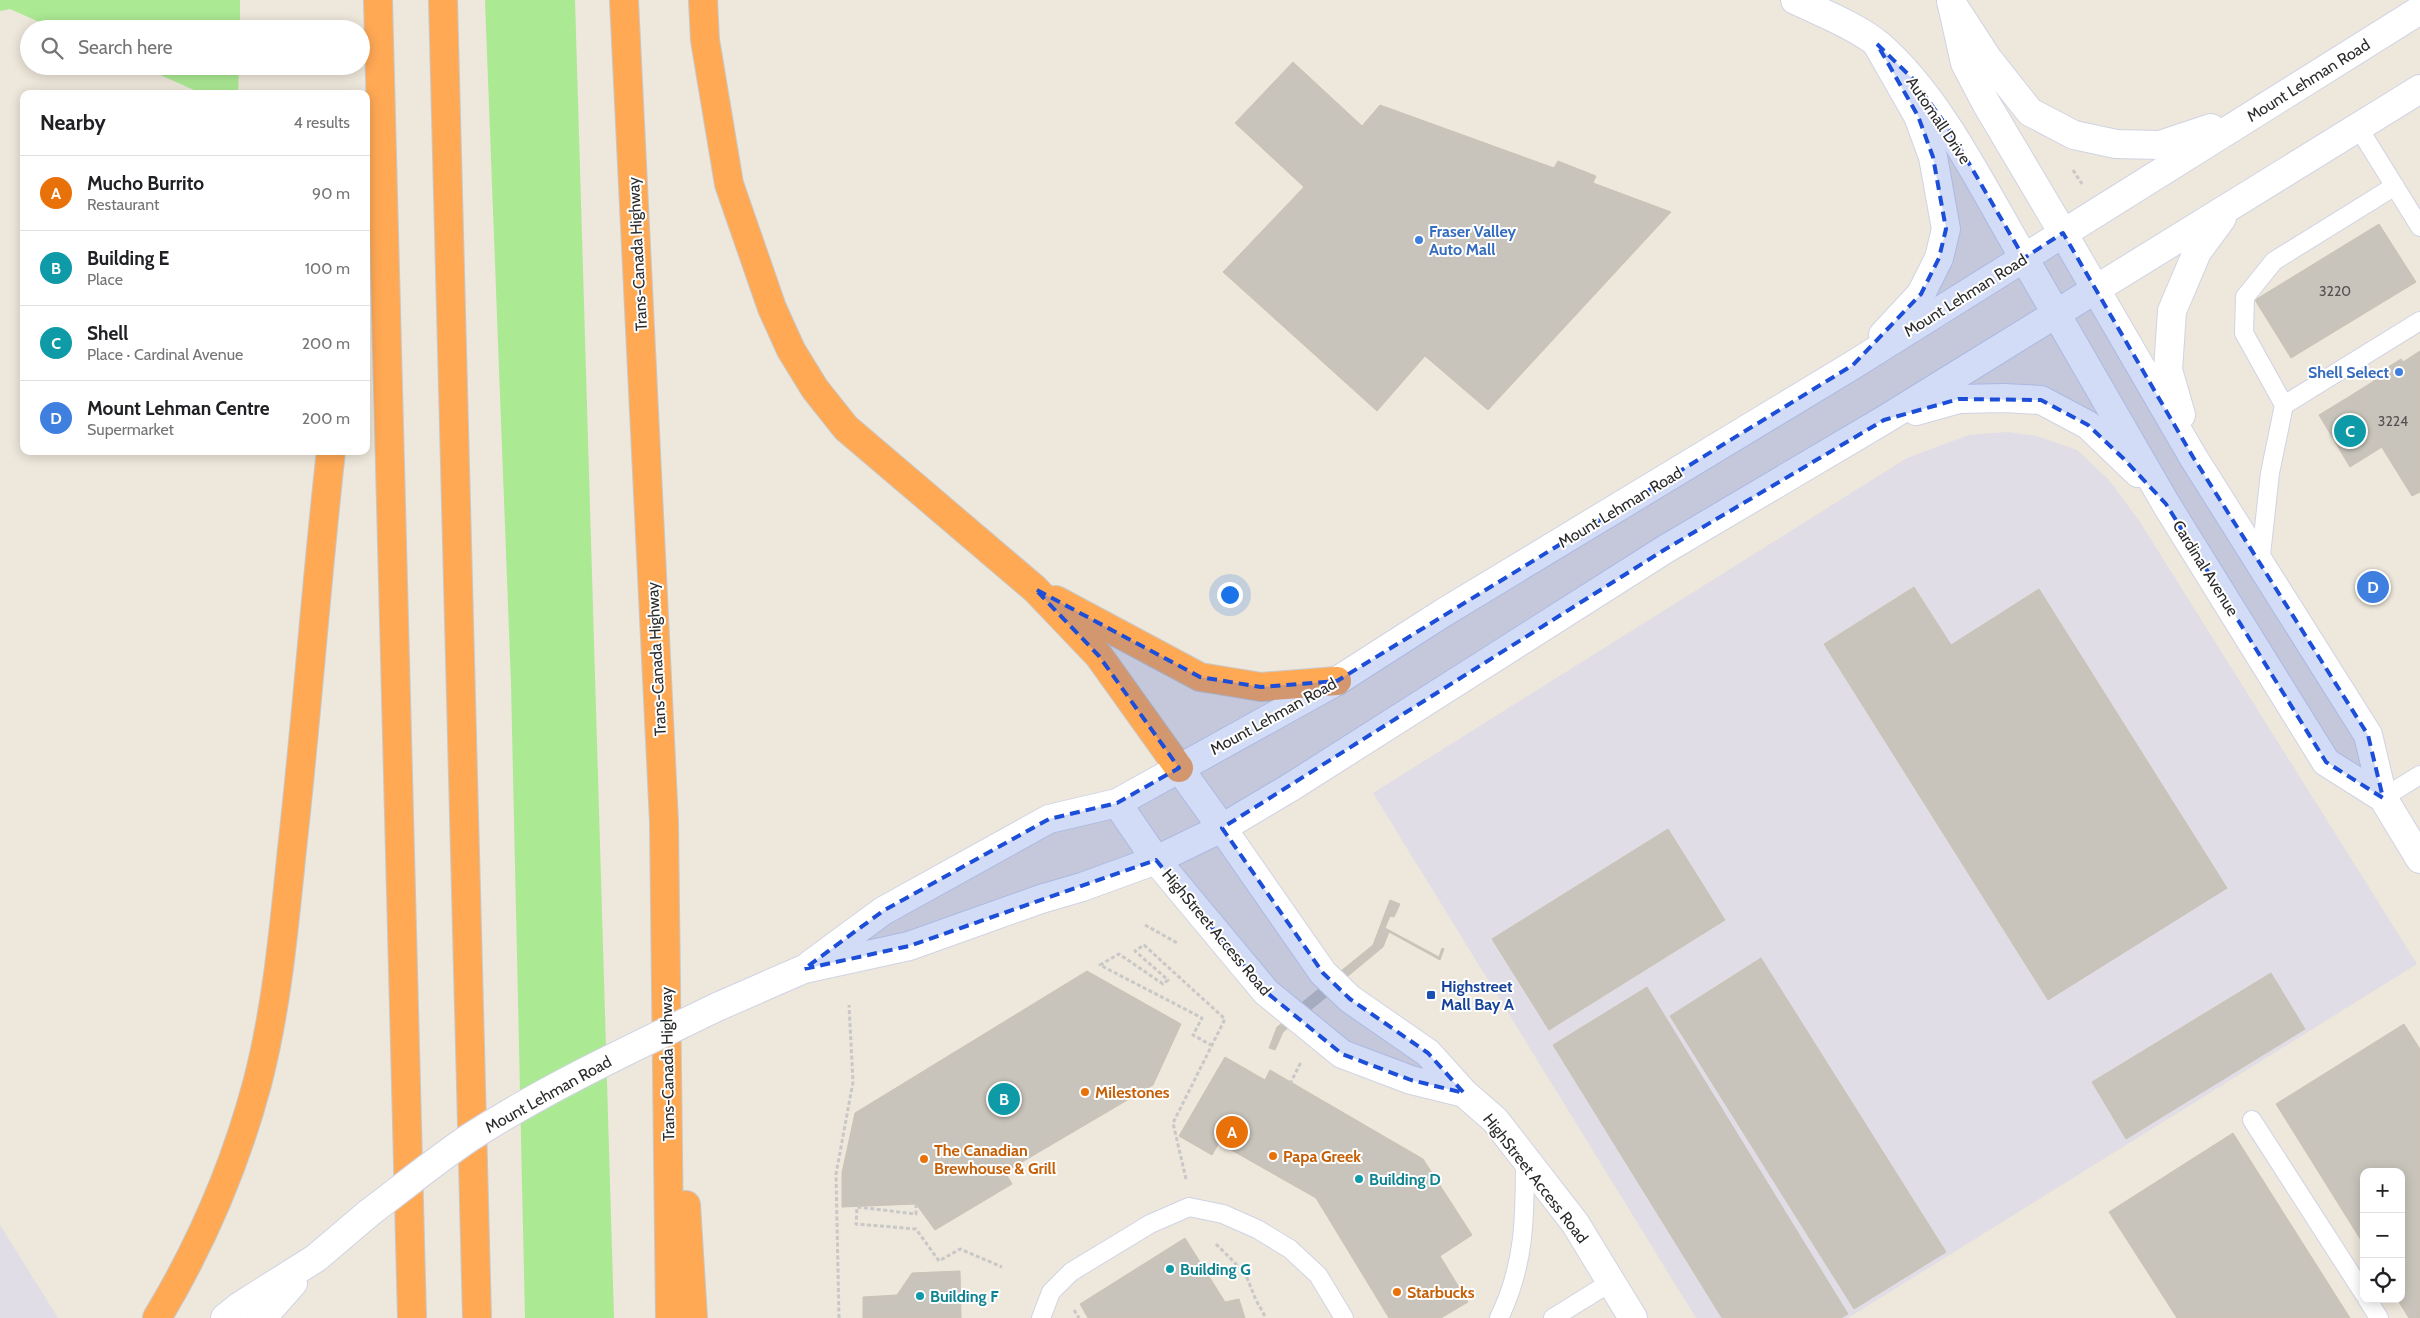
<!DOCTYPE html>
<html lang="en">
<head>
<meta charset="utf-8">
<style>
	:root { --surface:#fff; --page:#f2f2f2; --text:#202124; --muted:#757577; --line:#e0e0e0; --accent:#3750ff }
	body { margin:0; font-family:Cabin,sans-serif; background:var(--page); color:var(--text) }
	.controls { position:absolute; right:15px; bottom:15px; display:grid; overflow:hidden; border-radius:10px; box-shadow:0 2px 12px #0003 }
	.controls button { width:45px; height:45px; display:grid; place-items:center; padding:0; border:0; border-bottom:1px solid var(--line); background:var(--surface); color:var(--text); font:25px sans-serif }
	.you { position:absolute; left:1229px; top:594px; width:18px; height:18px; margin:-12px; border:4px solid #fff; border-radius:50%; background:#1a73e8; box-shadow:0 0 0 8px #1a73e833 }
	.badge { display:grid; place-items:center; width:32px; height:32px; border-radius:50%; background:var(--accent); color:#fff; font-size:16px; font-weight:700 }
	.pin { position:absolute; translate:-50% -50%; border:2px solid #fff; box-shadow:0 1px 5px #0006 }
	.list { margin:0; padding:0; list-style:none }
	h2 { display:flex; justify-content:space-between; align-items:center; height:65px; margin:0; padding:0 20px; font-size:21px }
	h2 small { font-size:16px; font-weight:400; color:var(--muted) }
	.list li { display:grid; grid-template-columns:32px 1fr auto; gap:15px; align-items:center; box-sizing:border-box; height:75px; padding:0 20px; border-top:1px solid var(--line) }
	.list b { display:block; font-size:19px; white-space:nowrap }
	.list p { margin:0; font-size:16px; white-space:nowrap; color:var(--muted) }
	.list em { font-size:16px; font-style:normal; color:var(--muted) }
	.icon { flex:none; width:28px; height:28px; fill:none; stroke:currentColor; stroke-width:2; stroke-linecap:round; stroke-linejoin:round }
	.map { position:relative; flex:none; width:2420px; height:1318px; overflow:hidden }
	.search { position:absolute; background:var(--surface); box-shadow:0 2px 12px #0003; left:20px; top:20px; width:350px; height:55px; display:flex; align-items:center; gap:12px; box-sizing:border-box; padding:0 18px; border-radius:28px; color:var(--muted); font-size:19px }
	.panel { position:absolute; background:var(--surface); box-shadow:0 2px 12px #0003; left:20px; top:90px; width:350px; height:365px; border-radius:10px }
	.map>svg:first-child { display:block }
	.industrial { fill:#e0dde6 }
	.green { fill:#abe993 }
	.building { fill:#c9c4bb; stroke:#c9c3b5 }
	.lines { fill:none; stroke-linecap:round; stroke-linejoin:round }
	.lane-casing { stroke:#d0d3e5; stroke-width:20 }
	.street-casing { stroke:#d0d3e5; stroke-width:30 }
	.secondary-casing { stroke:#d0d3e5; stroke-width:30 }
	.highway-casing { stroke:#c8c8c8; stroke-width:30 }
	.path { stroke:#c8c8c8; stroke-width:3; stroke-dasharray:4 2.5; stroke-linecap:butt }
	.lane { stroke:#fff; stroke-width:18 }
	.street { stroke:#fff; stroke-width:28 }
	.secondary { stroke:#fff; stroke-width:28 }
	.highway { stroke:#ffa955; stroke-width:28 }
	.secondary-bridge-casing { stroke:#d0d3e5; stroke-width:30; stroke-linecap:butt }
	.secondary-bridge { stroke:#fff; stroke-width:28 }
	.marked { fill:#1d4ed8; fill-opacity:0.2; stroke:#1d4ed8; stroke-width:4; stroke-dasharray:10 6; stroke-linejoin:round }
	.shop-dot { fill:#3f7fe0; stroke:#fff; stroke-width:2 }
	.transit-dot { fill:#1a4fb4; stroke:#fff; stroke-width:2 }
	.food-dot { fill:#e8710a; stroke:#fff; stroke-width:2 }
	.culture-dot { fill:#0f9aa8; stroke:#fff; stroke-width:2 }
	.labels { text-anchor:middle; stroke-width:4; stroke-linejoin:round; paint-order:stroke }
	.number-label { font-size:14px; fill:#52514f }
	.street-label { font-size:16px; fill:#2b2b2b; stroke:#fff }
	.shop-label { font-size:16px; font-weight:bold; fill:#366cbe; stroke:#fff; text-anchor:start }
	.transit-label { font-size:16px; font-weight:bold; fill:#164399; stroke:#fff; text-anchor:start }
	.food-label { font-size:16px; font-weight:bold; fill:#c56008; stroke:#fff; text-anchor:start }
	.culture-label { font-size:16px; font-weight:bold; fill:#0d838f; stroke:#fff; text-anchor:start }
</style>
</head>
<body>
<div class="map">
<svg width="2420" height="1318" viewBox="0 0 2420 1318">
	<rect width="100%" height="100%" fill="#eee7db"/>
	<path class="industrial" d="M2007,432l30,4 40,14 32,30 31,42 277,442 -569,354h-152l-323,-525 534,-335 62,-23z
		M0,1225l58,93h-58z"/>
	<path class="green" d="M0,0h240v29h-185l-45,-20 -10,2z
		M485,0h90l39,1318h-89l-14,-634z
		M140,66h99l-1,28h-35z"/>
	<path class="building" d="M1293,62l69,64 18,-21 174,63 4,-7 38,15 -3,7 78,29 -183,198 -63,-54 -48,55 -154,-139 81,-85 -69,-64z
		M2379,224l37,58 -125,76 -36,-58z
		M2420,351v141l-8,4 -62,-100 24,-15 -2,-4 29,-18 2,3z
		M2350,396l32,51 -32,20 -31,-52z
		M1914,587l37,58 88,-56 188,299 -179,112 -224,-356z
		M1668,829l57,91 -176,110 -57,-91z
		M1390,900l10,4 -6,13 -4,-1 -5,12 54,29 3,-9 2,1 -4,11 -51,-28 -6,15 -41,34 2,2 -61,49 -8,18 -6,-2 8,-21 25,-19 -3,-3 74,-60z
		M1761,958l185,294 -92,57 -184,-293z
		M1087,971l94,53 -28,61 -148,87 7,12 -77,46 -19,-26 -74,3v-34l13,-60z
		M2271,973l34,56 -179,110 -34,-57z
		M1647,987l201,327 -7,4h-119l-169,-273z
		M2404,1024l16,25v269h-11l-12,-19h4v-127h-37v73l-88,-141z
		M1225,1057l40,23 5,-10 153,89 49,76 -32,21 28,46 -27,16h-52l-73,-120 -97,-55 -7,12 -33,-19z
		M2233,1133l117,185h-173l-68,-106z
		M1185,1238l40,64 14,-3 6,19h-157l-8,-14z
		M960,1271l1,47h-98v-21l34,-2 15,-22z"/>
	<g class="lines">
		<defs>
			<path id="lane" d="M2358,127l62,100
				M2395,186l-121,75 -29,36 -1,36 40,72 136,-84
				M2260,564l10,-91 14,-68
				M2383,798l37,-23
				M2252,1120l112,174
				M2367,1299l12,19
				M1041,1318l10,-26 20,-20 79,-48 39,-17 34,7 34,15 33,20 28,26 26,43
				M1499,1318c26,-53 26,-101 26,-159
				M1553,1318l58,-36"/>
			<path id="street" d="M1795,0c25,12 63,27 84,45 62,54 103,142 145,213
				M1952,5l13,58 21,40 77,130
				M1222,828l101,145 27,26 78,54 36,40 31,27 80,103 58,95
				M1156,860l110,132 76,62 69,26 53,13"/>
			<path id="secondary" d="M1951,2l37,57 42,53 44,23 42,9 44,1 51,-17
				M1877,44l41,72 15,41 13,72 -7,29 -18,36 -38,41
				M2063,233l130,224 175,278 15,63 37,61
				M2024,258l142,246 160,258 57,36
				M1916,411l43,-12 45,-1 37,2 47,25 50,48
				M2181,415l-13,-45 4,-59 25,-59 25,-34
				M1179,768l43,60
				M1117,803l39,57
				M811,964l72,-53 166,-92 68,-16 220,-122 106,-68 410,-248 567,-355
				M717,1007l87,-38 105,-23 132,-47 41,-12 74,-27 66,-32 69,-41 373,-237 220,-130 536,-331
				M225,1318l15,-12 76,-48 53,-45
				M262,1318l31,-35"/>
			<path id="highway" d="M378,0l34,1318
				M443,0l34,1318
				M624,0l40,822 6,496
				M703,0l2,40 24,144 43,124 19,42 24,39 31,39 189,161 64,67 80,112
				M1056,600l144,77 61,10 76,-6
				M686,1205l7,113
				M157,1318c44,-73 78,-152 100,-234 20,-76 27,-157 35,-235 15,-133 24,-265 39,-398"/>
		</defs>
		<use href="#lane" class="lane-casing"/>
		<use href="#street" class="street-casing"/>
		<use href="#secondary" class="secondary-casing"/>
		<use href="#highway" class="highway-casing"/>
		<path class="path" d="M2073,170l9,14
			M1145,925l34,19
			M1290,1084l11,-22
			M1186,1179l-13,-56 52,-104 -81,-74 -9,6 33,29 -5,4 -44,-30 -19,11 102,53 -9,17 18,10
			M916,1204v10l-59,-7 -1,17 60,5 23,32 21,-12 42,18
			M1216,1244l29,29 11,27 10,18
			M1074,1310l5,8
			M839,1318l-3,-144 17,-92 -4,-77"/>
		<use href="#lane" class="lane"/>
		<use href="#street" class="street"/>
		<use href="#secondary" class="secondary"/>
		<use href="#highway" class="highway"/>
		<defs>
			<path id="secondary-bridge" d="M369,1213c33,-25 66,-52 100,-75 79,-51 164,-90 248,-131"/>
		</defs>
		<use href="#secondary-bridge" class="secondary-bridge-casing"/>
		<use href="#secondary-bridge" class="secondary-bridge"/>
	</g>
	<path class="marked" d="M1877,44l35,34 37,51 75,129 39,-25 130,224 175,278 15,63 -57,-36 -160,-258 -42,-45 -36,-34 -47,-25 -82,-1 -75,21 -220,130 -442,278 101,145 27,26 78,54 36,40 -53,-13 -69,-26 -76,-62 -110,-132 -247,86 -105,23 79,-58 166,-92 68,-16 62,-35 -80,-112 -64,-67 165,88 61,10 76,-6 516,-316 68,-71 18,-36 7,-29 -13,-72 -15,-41z"/>
	<g class="shop-dot">
		<circle cx="1419" cy="240" r="5"/>
		<circle cx="2399" cy="372" r="5"/>
	</g>
	<rect class="transit-dot" x="1426" y="990" width="10" height="10" rx="2.5"/>
	<g class="food-dot">
		<circle cx="1085" cy="1092" r="5"/>
		<circle cx="1273" cy="1156" r="5"/>
		<circle cx="924" cy="1159" r="5"/>
		<circle cx="1397" cy="1292" r="5"/>
	</g>
	<g class="culture-dot">
		<circle cx="1359" cy="1179" r="5"/>
		<circle cx="1170" cy="1269" r="5"/>
		<circle cx="920" cy="1296" r="5"/>
	</g>
	<g class="labels">
		<g class="number-label">
			<text x="2335" y="296">3220</text>
			<text x="2393" y="426">3224</text>
		</g>
		<g class="street-label">
			<text transform="translate(2308 80) rotate(-32)" y="6">Mount Lehman Road</text>
			<text transform="translate(1939 120) rotate(56)" y="6">Automall Drive</text>
			<text transform="translate(637 254) rotate(-93)" y="6">Trans-Canada Highway</text>
			<text transform="translate(1965 295) rotate(-32)" y="6">Mount Lehman Road</text>
			<text transform="translate(1620 507) rotate(-31)" y="6">Mount Lehman Road</text>
			<text transform="translate(2206 568) rotate(58)" y="6">Cardinal Avenue</text>
			<text transform="translate(656 659) rotate(-93)" y="6">Trans-Canada Highway</text>
			<text transform="translate(1273 716) rotate(-29)" y="6">Mount Lehman Road</text>
			<text transform="translate(1217 932) rotate(50)" y="6">HighStreet Access Road</text>
			<text transform="translate(667 1064) rotate(-91)" y="6">Trans-Canada Highway</text>
			<text transform="translate(548 1094) rotate(-29)" y="6">Mount Lehman Road</text>
			<text transform="translate(1536 1178) rotate(52)" y="6">HighStreet Access Road</text>
		</g>
		<g class="shop-label">
			<text x="1429" y="237">Fraser Valley<tspan x="1429" dy="18">Auto Mall</tspan></text>
			<text x="2389" y="378" text-anchor="end">Shell Select</text>
		</g>
		<g class="transit-label">
			<text x="1441" y="992">Highstreet<tspan x="1441" dy="18">Mall Bay A</tspan></text>
		</g>
		<g class="food-label">
			<text x="1095" y="1098">Milestones</text>
			<text x="934" y="1156">The Canadian<tspan x="934" dy="18">Brewhouse &amp; Grill</tspan></text>
			<text x="1283" y="1162">Papa Greek</text>
			<text x="1407" y="1298">Starbucks</text>
		</g>
		<g class="culture-label">
			<text x="1369" y="1185">Building D</text>
			<text x="1180" y="1275">Building G</text>
			<text x="930" y="1302">Building F</text>
		</g>
	</g>
</svg>
<div class="controls">
<button>+</button>
<button>−</button>
<button><svg class="icon" aria-label="locate" viewBox="0 0 24 24"><circle cx="12" cy="12" r="6"/><path d="M12 2v4M12 18v4M2 12h4M18 12h4"/></svg></button>
</div>
<div class="you"></div>
<div class="pin badge" style="left:1232px;top:1132px;background:#e8710a">A</div>
<div class="pin badge" style="left:1004px;top:1099px;background:#0f9aa8">B</div>
<div class="pin badge" style="left:2350px;top:431px;background:#0f9aa8">C</div>
<div class="pin badge" style="left:2373px;top:587px;background:#3f7fe0">D</div>
<div class="search"><svg class="icon" aria-label="search" viewBox="0 0 24 24"><circle cx="10" cy="10" r="6"/><path d="M15 15l6 6"/></svg>Search here</div>
<section class="panel">
<h2>Nearby<small>4 results</small></h2>
<ul class="list">
<li><span class="badge" style="background:#e8710a">A</span><div><b>Mucho Burrito</b><p>Restaurant</p></div><em>90 m</em></li>
<li><span class="badge" style="background:#0f9aa8">B</span><div><b>Building E</b><p>Place</p></div><em>100 m</em></li>
<li><span class="badge" style="background:#0f9aa8">C</span><div><b>Shell</b><p>Place · Cardinal Avenue</p></div><em>200 m</em></li>
<li><span class="badge" style="background:#3f7fe0">D</span><div><b>Mount Lehman Centre</b><p>Supermarket</p></div><em>200 m</em></li>
</ul>
</section>
</div>
</body>
</html>
